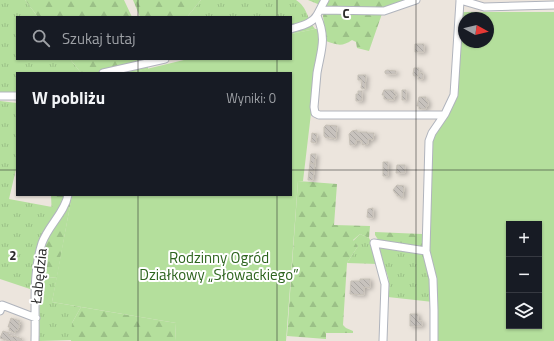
<!DOCTYPE html>
<html lang="pl">
<head>
<meta charset="utf-8">
<style>
	:root { --surface:#171b24; --page:#20242c; --text:#f1f3f6; --muted:#9ea1a6; --line:#363941 }
	body { margin:0; font-family:"Titillium Web",sans-serif; background:var(--page); color:var(--text) }
	.controls { position:absolute; right:12px; bottom:12px; display:grid; overflow:hidden; border-radius:0px; box-shadow:0 1px 3px #0004 }
	.controls button { width:36px; height:36px; display:grid; place-items:center; padding:0; border:0; border-bottom:1px solid var(--line); background:var(--surface); color:var(--text); font:20px sans-serif }
	.compass { position:absolute; left:458px; top:12px; width:36px; height:36px; border-radius:50%; background:var(--surface); box-shadow:0 1px 3px #0004; rotate:98deg }
	.list { margin:0; padding:0; list-style:none }
	h2 { display:flex; justify-content:space-between; align-items:center; height:52px; margin:0; padding:0 16px; font-size:17px }
	h2 small { font-size:13px; font-weight:400; color:var(--muted) }
	.icon { flex:none; width:22px; height:22px; fill:none; stroke:currentColor; stroke-width:2; stroke-linecap:round; stroke-linejoin:round }
	.map { position:relative; flex:none; width:554px; height:341px; overflow:hidden }
	.search { position:absolute; background:var(--surface); box-shadow:0 1px 3px #0004; left:16px; top:16px; width:276px; height:44px; display:flex; align-items:center; gap:10px; box-sizing:border-box; padding:0 14px; border-radius:0px; color:var(--muted); font-size:15px }
	.panel { position:absolute; background:var(--surface); box-shadow:0 1px 3px #0004; left:16px; top:72px; width:276px; height:124px; border-radius:0px }
	.map>svg:first-child { display:block }
	.grass { fill:url(#grass-tufts) }
	.forest { fill:url(#forest-firs) }
	.garden { fill:#b4df9c; fill-rule:evenodd }
	.building { fill:url(#building-back-hatch); stroke:#c7c1b7; filter:url(#shadow) }
	.lines { fill:none; stroke-linecap:round; stroke-linejoin:round }
	.minor-casing { stroke:#b0b4bd; stroke-width:9 }
	.minor { stroke:#fff; stroke-width:7 }
	.grid { fill:none; stroke:#2a2a2a; stroke-width:1; stroke-opacity:0.55 }
	.labels { text-anchor:middle; stroke-width:4; stroke-linejoin:round; paint-order:stroke }
	.park-label { font-size:15px; fill:#2d641e; stroke:#fff }
	.street-label { font-size:15px; fill:#2a2a2a; stroke:#fff }
	.grid-label { font-size:13px; text-anchor:middle; font-weight:bold; fill:#2a2a2a; stroke:#fff; stroke-width:4; stroke-linejoin:round; paint-order:stroke }
</style>
</head>
<body>
<div class="map">
<svg width="554" height="341" viewBox="0 0 554 341">
	<defs>
		<pattern id="grass-tufts" width="24" height="20" patternUnits="userSpaceOnUse"><rect width="24" height="20" fill="#b4df9c"/><path d="M3 7l-1-3M5 7V3M7 7l1-3M15 17l-1-3M17 17v-4M19 17l1-3" fill="none" stroke="#9bc087"/></pattern>
		<pattern id="forest-firs" width="22" height="20" patternUnits="userSpaceOnUse"><rect width="22" height="20" fill="#b4df9c"/><path d="M5 1l3.5 6h-7zM16 11l3.5 6h-7z" fill="#9bc087"/></pattern>
		<pattern id="building-back-hatch" width="6" height="6" patternUnits="userSpaceOnUse"><rect width="6" height="6" fill="#c7c2bd"/><path d="M-1 5l2 2M0 0l6 6M5-1l2 2" fill="none" stroke="#aba7a3"/></pattern>
		<filter id="shadow"><feDropShadow dx="2.5" dy="1.5" stdDeviation="2" flood-color="#0004"/></filter>
	</defs>
	<rect width="100%" height="100%" fill="#ece5dd"/>
	<path class="grass" d="M0,0h25l13,17h-21v42h53l11,14h-64v20h-17z
		M201,0h95c12,8 10,17 19,29l-24,5v-17h-104z
		M0,101l17,2v62l-8,34 43,8v11l-8,14 -11,58 -33,-11z
		M360,234l9,4 4,8 5,18 -31,-1 11,-17 -5,-5z
		M388,247l36,6 6,27 3,22 -45,-5c5,-22 -6,-28 -9,-48l2,-1z
		M57,277l-5,25 29,5 -9,16v17l-33,1 1,-62z"/>
	<path class="forest" d="M25,0h99l8,17h-94z
		M133,0h68l-14,17h-47z
		M308,0h99l-23,8 -15,43 -12,-3 -1,-6 -4,-2c-10,7 -15,5 -26,1l-3,-25 2,-9z
		M70,59h78v10l-18,4h-49z
		M298,181l39,3 -3,41 36,1 -1,12 -9,-4 -7,6 5,6 -11,17 -4,62 3,3 7,3v2h-27v6l-39,-3z
		M51,195h21l-15,82 -17,2 -1,-10 9,-34 -1,-9 5,-8z
		M375,232l47,2 1,14 -44,-7 -4,-6z
		M81,307l95,16 -1,18h-104l1,-18z"/>
	<path class="garden" d="M461,12h93v329h-117l-2,-62 -6,-32 2,-105 26,-47zM464,18h24v24h-24zM509,224h30v102h-30z
		M315,29h5v8l-17,144h-5l-12,160h-111l1,-18 -124,-21 20,-107h219v-122h-161l58,-14h103v-25z"/>
	<path class="building" d="M415,44h9v8h-9z
		M414,68h5v8h-5l-1,-2z
		M387,70l9,1v3h-10l-1,-1v-2z
		M419,73h4v6h-5z
		M358,75h8l-1,14 -4,-1 1,-8h-4z
		M384,90h10v3l2,1v2h-2v4l-10,-1v-4h-2z
		M402,90h4v10h-4z
		M358,91h4v10h-6v-7h2z
		M419,97h7v4h2v5h-2v3h-7v-3h-2z
		M326,125l11,1 -1,13 -9,-2 -1,1 -2,-2v-9z
		M357,130v2h10v1h7l-1,7 -5,-1v5l-5,1 -1,-1v-3l-5,-1 -2,5h-5l-1,-11 3,-3z
		M312,133l5,1 -1,9 -5,-1z
		M311,154h5l-1,10 -5,-1z
		M383,162h5v14h-5z
		M310,163l5,1 -1,7h-5z
		M397,165h8v8h-9z
		M309,171h5l-1,9h-5z
		M397,185l7,1 -1,12 -3,-1v-1h-3v-2l-2,-1 -2,-3z
		M373,208v10l-6,-1 1,-8z
		M360,279h10v9l-6,-1v8l-14,-1 1,-13h9z
		M410,314h8v7h4v5h-12z
		M11,318l9,3 -2,3h2l-2,6h-2l-1,3 -6,-3 1,-3h-2z
		M3,331l6,2 -1,2 5,2 1,-1 8,3 -1,2h-12l-9,-3z"/>
	<g class="lines">
		<defs>
			<path id="minor" d="M460,0l24,7 70,-2
				M320,10l64,1 32,-11
				M317,16c10,23 4,34 0,57 -1,12 -2,23 -3,34l1,6 4,2h125
				M291,29c9,-3 21,-5 26,-14 3,-5 5,-10 8,-15
				M103,73l62,-14
				M0,96h17
				M374,243l11,41 -2,57
				M374,243l52,8
				M0,311l2,-6 34,13
				M35,341c1,-32 -3,-67 7,-98 6,-17 23,-31 26,-48
				M434,341v-31l-1,-31 -7,-28 3,-110 3,-8 13,-19 9,-19 6,-94"/>
		</defs>
		<use href="#minor" class="minor-casing"/>
		<use href="#minor" class="minor"/>
	</g>
	<path class="grid" d="M138,0v17M277,0v17M416,0v341M138,59v14M277,59v14M0,170h17M291,170h263M138,195v146M277,195v146"/>
	<g class="labels">
		<g class="park-label">
			<text x="219" y="263">Rodzinny Ogród<tspan x="219" dy="17">Działkowy „Słowackiego”</tspan></text>
		</g>
		<g class="street-label">
			<text transform="translate(39 276) rotate(-84)" y="5">Łabędzia</text>
		</g>
	</g>
	<g class="grid-label">
		<text x="346" y="18">C</text>
		<text x="13" y="260">2</text>
	</g>
</svg>
<div class="controls">
<button>+</button>
<button>−</button>
<button><svg class="icon" aria-label="layers" viewBox="0 0 24 24"><path d="M12 4l9 5-9 5-9-5zM3 14l9 5 9-5"/></svg></button>
</div>
<svg class="compass" viewBox="-18 -18 36 36"><path d="M0-13l5 13h-10z" fill="#e53935"/><path d="M0 13l5-13h-10z" fill="#9ea1a6"/></svg>
<div class="search"><svg class="icon" aria-label="search" viewBox="0 0 24 24"><circle cx="10" cy="10" r="6"/><path d="M15 15l6 6"/></svg>Szukaj tutaj</div>
<section class="panel">
<h2>W pobliżu<small>Wyniki: 0</small></h2>
<ul class="list">
</ul>
</section>
</div>
</body>
</html>
